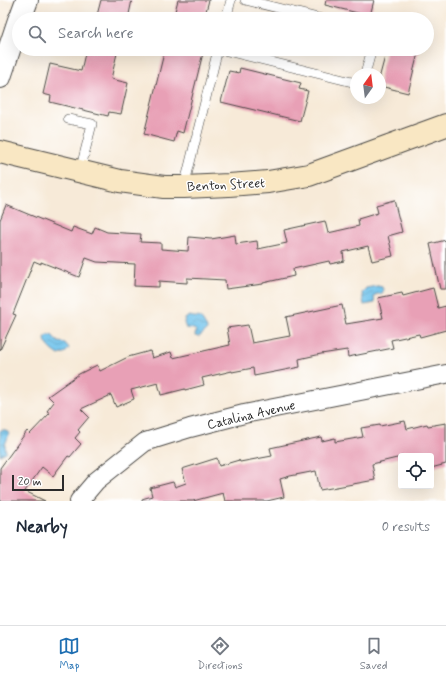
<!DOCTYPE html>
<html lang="en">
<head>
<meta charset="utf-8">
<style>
	:root { --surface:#fff; --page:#f6f6f7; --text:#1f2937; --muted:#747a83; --line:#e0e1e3; --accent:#1f6fb2 }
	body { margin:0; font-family:Mynerve,sans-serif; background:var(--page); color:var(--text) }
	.controls { position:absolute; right:12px; bottom:12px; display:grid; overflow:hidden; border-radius:4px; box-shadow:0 4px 16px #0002 }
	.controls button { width:36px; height:36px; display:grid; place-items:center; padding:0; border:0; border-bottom:1px solid var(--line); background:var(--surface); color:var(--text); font:20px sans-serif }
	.compass { position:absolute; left:350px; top:68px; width:36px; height:36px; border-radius:50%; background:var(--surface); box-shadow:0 4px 16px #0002; rotate:14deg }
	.scale { position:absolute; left:12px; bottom:10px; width:52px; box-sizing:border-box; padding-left:4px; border:2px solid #2b2b2b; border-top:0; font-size:11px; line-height:14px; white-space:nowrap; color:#2b2b2b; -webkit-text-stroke:3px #fff; paint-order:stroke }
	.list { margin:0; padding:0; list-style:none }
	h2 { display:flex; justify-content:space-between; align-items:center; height:52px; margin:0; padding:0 16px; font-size:17px }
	h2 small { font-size:13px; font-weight:400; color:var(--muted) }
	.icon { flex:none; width:22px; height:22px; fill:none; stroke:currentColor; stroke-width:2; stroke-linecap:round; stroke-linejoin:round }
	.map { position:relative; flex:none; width:446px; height:501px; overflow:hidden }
	.search { position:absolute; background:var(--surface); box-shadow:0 4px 16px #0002; left:12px; right:12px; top:12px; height:44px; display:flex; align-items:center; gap:10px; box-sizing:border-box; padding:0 14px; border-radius:22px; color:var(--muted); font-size:15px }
	.sheet { height:124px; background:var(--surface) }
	nav { display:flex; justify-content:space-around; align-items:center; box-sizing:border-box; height:56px; border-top:1px solid var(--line); background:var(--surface); font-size:11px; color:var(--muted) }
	nav a { display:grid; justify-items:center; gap:2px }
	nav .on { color:var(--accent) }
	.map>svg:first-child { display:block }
	.water { fill:url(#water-waves); stroke:#4d778c }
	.building { fill:#e8a0b6 }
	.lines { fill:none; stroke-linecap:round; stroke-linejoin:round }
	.service-casing { stroke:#4a4845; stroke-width:10 }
	.minor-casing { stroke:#4a4845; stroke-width:20 }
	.tertiary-casing { stroke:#4a4845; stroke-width:24 }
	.secondary-casing { stroke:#4a4845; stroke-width:24 }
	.service { stroke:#fff; stroke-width:9 }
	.minor { stroke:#fff; stroke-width:18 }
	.tertiary { stroke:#fff; stroke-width:22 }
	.secondary { stroke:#f9e7c3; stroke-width:22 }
	.labels { text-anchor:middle; stroke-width:3; stroke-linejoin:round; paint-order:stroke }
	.street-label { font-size:13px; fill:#2b2b2b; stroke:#fff }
</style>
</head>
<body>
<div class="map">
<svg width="446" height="501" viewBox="0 0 446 501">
	<defs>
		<pattern id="water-waves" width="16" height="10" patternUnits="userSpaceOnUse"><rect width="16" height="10" fill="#6fc3ec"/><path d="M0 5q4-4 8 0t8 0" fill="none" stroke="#5b9fbf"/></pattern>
	</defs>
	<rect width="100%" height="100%" fill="#fff"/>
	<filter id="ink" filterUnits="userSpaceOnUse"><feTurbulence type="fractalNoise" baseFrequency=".025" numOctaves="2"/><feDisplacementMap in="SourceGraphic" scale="8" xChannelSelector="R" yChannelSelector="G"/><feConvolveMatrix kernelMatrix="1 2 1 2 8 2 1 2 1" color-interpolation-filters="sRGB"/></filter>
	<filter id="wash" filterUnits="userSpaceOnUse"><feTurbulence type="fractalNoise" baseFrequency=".012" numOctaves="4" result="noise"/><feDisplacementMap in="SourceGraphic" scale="16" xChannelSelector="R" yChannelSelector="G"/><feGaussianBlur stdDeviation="0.9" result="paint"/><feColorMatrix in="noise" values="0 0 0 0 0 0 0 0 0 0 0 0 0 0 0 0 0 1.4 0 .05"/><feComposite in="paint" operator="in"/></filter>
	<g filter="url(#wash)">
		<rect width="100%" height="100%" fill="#f7ead8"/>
		<path class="water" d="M377,286h4l2,3v3l-2,2h-5l-2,3 1,6 -11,2 -2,-12 4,-5z
			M190,316c8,3 9,-2 14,7 3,6 2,0 3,7l-8,7 -4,-1 1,-5 -2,-2 -8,-1c-3,-5 -3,-10 4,-12z
			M47,335h5l6,7 7,1 4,5 -3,4 -7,3c-6,-4 -14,-10 -14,-17z
			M1,430h5l3,4 -4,11 1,7 -6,3v-24z"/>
		<g id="blocks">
			<path class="building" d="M101,0h31l-4,19h-32z
				M178,0h31l-5,19h-31z
				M326,0h48l-4,16 -45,-11z
				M86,49h32l-7,30 17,4 -7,31 -12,-2 -1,4 -58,-14 1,-6 -8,-2 7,-30 31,7z
				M165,49h39l-21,84 -6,-2 -3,11 -30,-8z
				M387,49h32l-11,44 -28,-7v-11z
				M240,68l61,15 -2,6 9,2 -8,30 -79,-19 8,-31 10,2z
				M394,200l8,32 -14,4 5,20 -21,5 -4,-15 -25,6 1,9 -14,3 -1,-3 -36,8 1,7 -31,7v1l-37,5 -1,-9 -38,-2v5l-28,-2v6l-25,-1 1,-22 -38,-2 -11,-4 -7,19 -38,-15v2l-7,-3 -21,53 3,1 -16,35v-130l6,-15 65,27 2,-5 19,7 3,-7 12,5 34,2 -1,8 21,1v6l27,2 1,-14 22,2 24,-4 1,9 21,-3 1,8 29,-6 -3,-13 41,-9 3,12 31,-7 -1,-7 20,-6 -2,-8z
				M446,240v49h-6l-10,-45z
				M433,288l5,20 8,-2v24l-26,7 -1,-3 -28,6 2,8 -45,9 -1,-7 -26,4 -22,5 1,8 -46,9 -1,-8 -21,4v-1l-30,7 2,7 -19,5v-1l-24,6 -3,-12 -27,7 3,9 -18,8 -5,-12 -30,14 8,8 -11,13 2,2 -5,6 6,6 -11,13 -2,-1 -15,20 -11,-9 -17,24 20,10h-45v-33l27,-37 3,3 20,-21 -3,-2 7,-9 -6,-6 31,-22 18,-9 3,6 28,-14 22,-6 2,7 19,-6 2,6 57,-13 -3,-17 21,-3 4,18 38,-7 -4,-19 56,-12 4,19 37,-6 -5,-20 24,-5 1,3z
				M405,421l2,8 20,-5 1,2 18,-3v41l-15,4v-12h-30v1l-29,7 3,16 -55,10 -4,-19 -26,5 -10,3 4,18 -17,4h-42l-2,-8 -30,8h-51v-2l10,-3 -2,-8 23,-6 2,5 11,-4 -4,-14 16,-5 19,-6 2,8 20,-6 1,2 32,-6 -2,-8 51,-11 1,4 13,-3v4l28,-5 -2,-9 19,-3v1z"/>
		</g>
	</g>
	<g filter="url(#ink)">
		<use href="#blocks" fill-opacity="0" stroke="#4a4845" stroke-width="1"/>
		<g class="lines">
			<defs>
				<path id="service" d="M245,0l77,19
					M226,19l5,-19
					M219,49l137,34
					M365,74l7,-25
					M68,119l24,5 -12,47
					M184,187l34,-138"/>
				<path id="minor" d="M79,501l17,-20 49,-39 45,-14 54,-14 202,-40"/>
				<path id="tertiary" d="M20,19l7,-19
					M0,77l19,-57"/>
				<path id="secondary" d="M0,152l120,29 44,6h20l45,-2 39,-3 41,-7 137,-50"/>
			</defs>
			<use href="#service" class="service-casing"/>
			<use href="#minor" class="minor-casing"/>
			<use href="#tertiary" class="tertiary-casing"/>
			<use href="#secondary" class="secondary-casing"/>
			<use href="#service" class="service"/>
			<use href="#minor" class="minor"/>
			<use href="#tertiary" class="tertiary"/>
			<use href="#secondary" class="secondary"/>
		</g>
	</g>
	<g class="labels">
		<g class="street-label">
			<text transform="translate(226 184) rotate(-3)" y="5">Benton Street</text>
			<text transform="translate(251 414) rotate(-13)" y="5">Catalina Avenue</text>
		</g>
	</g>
</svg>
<div class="controls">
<button><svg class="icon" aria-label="locate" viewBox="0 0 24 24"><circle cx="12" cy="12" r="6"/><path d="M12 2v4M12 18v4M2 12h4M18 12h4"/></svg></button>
</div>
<svg class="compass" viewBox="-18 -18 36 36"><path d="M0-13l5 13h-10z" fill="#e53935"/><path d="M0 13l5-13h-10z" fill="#747a83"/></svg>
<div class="scale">20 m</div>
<div class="search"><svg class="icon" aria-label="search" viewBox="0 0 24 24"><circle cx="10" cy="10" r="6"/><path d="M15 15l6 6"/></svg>Search here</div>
</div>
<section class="sheet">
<h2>Nearby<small>0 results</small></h2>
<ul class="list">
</ul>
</section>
<nav>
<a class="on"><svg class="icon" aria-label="map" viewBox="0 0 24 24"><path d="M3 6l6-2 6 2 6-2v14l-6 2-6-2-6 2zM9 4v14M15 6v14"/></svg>Map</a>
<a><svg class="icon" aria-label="directions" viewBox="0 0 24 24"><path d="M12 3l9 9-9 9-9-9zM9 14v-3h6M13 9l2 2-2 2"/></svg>Directions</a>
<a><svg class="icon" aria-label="saved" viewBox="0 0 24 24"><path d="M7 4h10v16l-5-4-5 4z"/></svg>Saved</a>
</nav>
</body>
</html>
